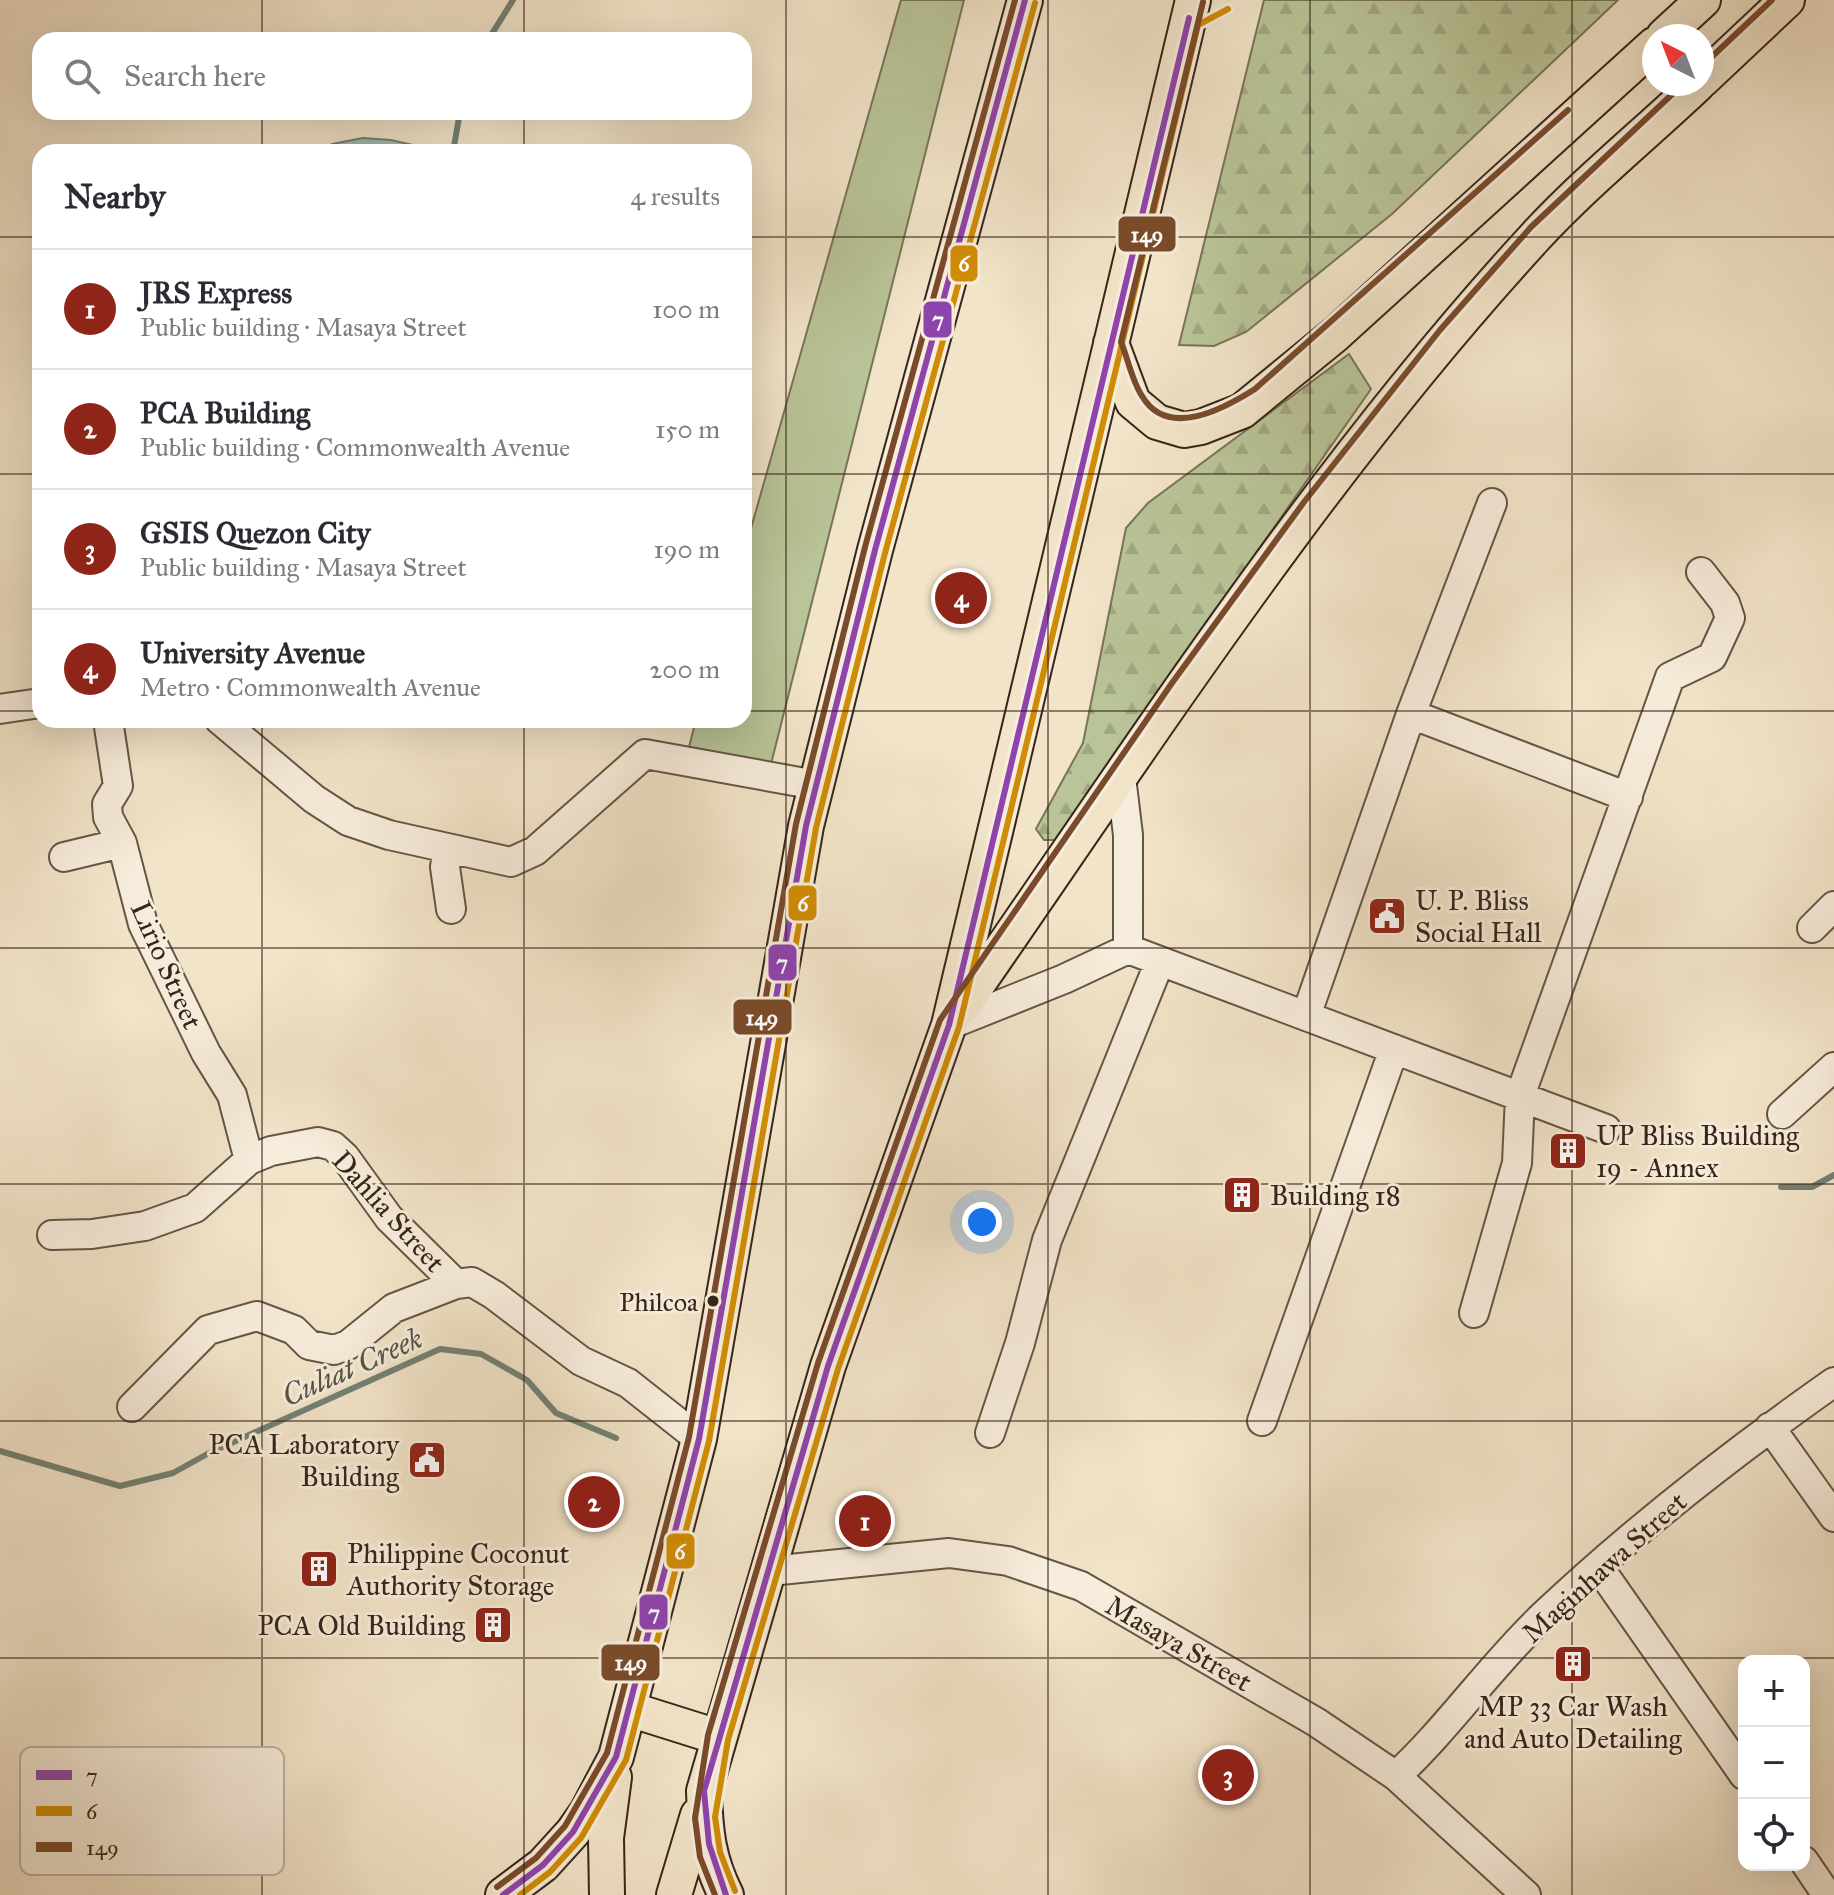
<!DOCTYPE html>
<html lang="en">
<head>
<meta charset="utf-8">
<style>
	:root { --surface:#fff; --page:#f7f7f7; --text:#2b2b33; --muted:#7c7c81; --line:#e1e1e2; --accent:#8f2418 }
	body { margin:0; font-family:"IM FELL Great Primer",serif; background:var(--page); color:var(--text) }
	.controls { position:absolute; right:24px; bottom:24px; display:grid; overflow:hidden; border-radius:16px; box-shadow:0 8px 32px #0002 }
	.controls button { width:72px; height:72px; display:grid; place-items:center; padding:0; border:0; border-bottom:2px solid var(--line); background:var(--surface); color:var(--text); font:40px sans-serif }
	.compass { position:absolute; left:1642px; top:24px; width:72px; height:72px; border-radius:50%; background:var(--surface); box-shadow:0 8px 32px #0002; rotate:318deg }
	.you { position:absolute; left:982px; top:1222px; width:28px; height:28px; margin:-20px; border:6px solid #fff; border-radius:50%; background:#1a73e8; box-shadow:0 0 0 12px #1a73e833 }
	.badge { display:grid; place-items:center; width:52px; height:52px; border-radius:50%; background:var(--accent); color:#fff; font-size:26px; font-weight:700 }
	.pin { position:absolute; translate:-50% -50%; border:4px solid #fff; box-shadow:0 2px 8px #0006 }
	.list { margin:0; padding:0; list-style:none }
	h2 { display:flex; justify-content:space-between; align-items:center; height:104px; margin:0; padding:0 32px; font-size:34px }
	h2 small { font-size:26px; font-weight:400; color:var(--muted) }
	.list li { display:grid; grid-template-columns:52px 1fr auto; gap:24px; align-items:center; box-sizing:border-box; height:120px; padding:0 32px; border-top:2px solid var(--line) }
	.list b { display:block; font-size:30px; white-space:nowrap }
	.list p { margin:0; font-size:26px; white-space:nowrap; color:var(--muted) }
	.list em { font-size:26px; font-style:normal; color:var(--muted) }
	.icon { flex:none; width:44px; height:44px; fill:none; stroke:currentColor; stroke-width:2; stroke-linecap:round; stroke-linejoin:round }
	.map { position:relative; flex:none; width:1834px; height:1895px; overflow:hidden }
	.search { position:absolute; background:var(--surface); box-shadow:0 8px 32px #0002; left:32px; top:32px; width:720px; height:88px; display:flex; align-items:center; gap:20px; box-sizing:border-box; padding:0 28px; border-radius:24px; color:var(--muted); font-size:30px }
	.panel { position:absolute; background:var(--surface); box-shadow:0 8px 32px #0002; left:32px; top:144px; width:720px; height:584px; border-radius:24px }
	.map>svg:first-child { display:block }
	.grass { fill:#b9c498; stroke:#787458; stroke-width:2 }
	.forest { fill:url(#forest-firs); stroke:#787458; stroke-width:2 }
	.water { fill:url(#water-rules); stroke:#738174; stroke-width:2 }
	.lines { fill:none; stroke-linecap:round; stroke-linejoin:round }
	.stream { stroke:#738174; stroke-width:6 }
	.minor-casing { stroke:#655545; stroke-width:32 }
	.major-casing { stroke:#362519; stroke-width:38 }
	.minor { stroke:#f7eddc; stroke-width:28 }
	.major { stroke:#f2e4c9; stroke-width:34 }
	.bus-1-casing { stroke:#f7eddc; stroke-width:12 }
	.bus-2-casing { stroke:#f7eddc; stroke-width:12 }
	.bus-3-casing { stroke:#f7eddc; stroke-width:12 }
	.bus-1 { stroke:#8e44ad; stroke-width:6 }
	.bus-2 { stroke:#d08c05; stroke-width:6 }
	.bus-3 { stroke:#7a4b2a; stroke-width:6 }
	.grid { fill:none; stroke:#362519; stroke-width:2; stroke-opacity:0.55 }
	.bus-dot { fill:#362519; stroke:#f7eddc; stroke-width:3 }
	.labels { text-anchor:middle; stroke-width:6; stroke-linejoin:round; paint-order:stroke }
	.bus-label { font-size:26px; fill:#362519; stroke:#f7eddc; text-anchor:end }
	.poi-label { font-size:28px; fill:#362519; stroke:#f7eddc; text-anchor:start }
	.street-label { font-size:28px; fill:#362519; stroke:#f7eddc }
	.water-label { font-size:30px; font-style:italic; fill:#555346; stroke:#f7eddc }
	.key { fill:#f7eddc; stroke:#bdb1a2; stroke-width:2 }
	.key-label { font-size:22px; fill:#362519 }
	.line-badge { stroke:#f7eddc; stroke-width:3 }
	.badge-label { font-size:22px; text-anchor:middle; font-weight:bold; fill:#fff }
</style>
</head>
<body>
<div class="map">
<svg width="1834" height="1895" viewBox="0 0 1834 1895">
	<defs>
		<pattern id="forest-firs" width="22" height="20" patternUnits="userSpaceOnUse" patternTransform="scale(2)"><rect width="22" height="20" fill="#b9c498"/><path d="M5 1l3.5 6h-7zM16 11l3.5 6h-7z" fill="#a0a882"/></pattern>
		<pattern id="water-rules" width="6" height="5" patternUnits="userSpaceOnUse" patternTransform="scale(2)"><rect width="6" height="5" fill="#9cbfb0"/><path d="M0 2.5h6" fill="none" stroke="#809b8e"/></pattern>
	</defs>
	<rect width="100%" height="100%" fill="#f2e4c9"/>
	<filter id="stains"><feTurbulence type="fractalNoise" baseFrequency=".0025" numOctaves="4"/><feColorMatrix values="0 0 0 0 .2 0 0 0 0 .09 0 0 0 0 .02 0 0 0 .5 -.17"/></filter>
	<radialGradient id="worn" r=".72"><stop offset=".6" stop-color="#630" stop-opacity="0"/><stop offset="1" stop-color="#630" stop-opacity=".3"/></radialGradient>
	<path class="grass" d="M901,0h63l-193,764 -83,-13 8,-31h48v-167z"/>
	<path class="forest" d="M1264,0h354l-226,214 -146,118 -32,14 -35,-1z
		M1349,354l22,35 -316,451h-11l-8,-11 47,-86 43,-215 22,-25z"/>
	<path class="water" d="M363,138l28,2 52,12h-118l7,-8z"/>
	<g class="lines">
		<path class="stream" d="M488,40l25,-40
			M453,152l7,-40
			M1781,1187h31l22,-12
			M0,1451l120,35 53,-13 36,-20 231,-104 41,5 46,26 29,33 60,25"/>
		<defs>
			<path id="minor" d="M0,709l40,-6
				M1411,714l217,83
				M108,720l10,66 -11,18 1,13 14,26 21,81 63,129 26,42 17,65
				M220,720l94,79 34,22 41,14 122,27 24,-11 110,-97 171,31
				M1121,777l7,58v114
				M448,849l-3,18 6,42
				M64,857l58,-14
				M1812,928l22,-22
				M1306,1016l105,-302 81,-211
				M949,1025l115,-46 64,-30 478,180
				M1782,1114l52,-47
				M52,1235l40,-1 53,-8 50,-18 54,-48 22,-9 47,-9 15,4 12,11 44,61 67,66
				M1474,1313l43,-150 3,-67 150,-419 42,-20 18,-39 -5,-15 -24,-31
				M132,1407l76,-77 49,-14 37,14 15,15 25,5 14,-5 46,-37 62,-24 16,-2 22,13 87,66 47,22 71,56
				M1262,1421l132,-372
				M1770,1427l64,90
				M990,1433l30,-90 27,-103 113,-279
				M1598,1566l146,209
				M770,1571l179,-18 59,8 73,25 235,136 80,54 130,119
				M1396,1776c53,-49 95,-111 148,-161 90,-85 189,-162 290,-233
				M1804,1861l23,34"/>
			<path id="major" d="M1664,36l39,-36
				M1702,80l85,-80
				M1111,343l22,59 24,20 27,8 17,-3 41,-16 94,-77 318,-289
				M961,1008c182,-262 357,-535 574,-771 50,-54 109,-102 163,-153
				M629,1709l89,28
				M503,1895l40,-30 30,-33 14,-20 29,-55 83,-318 107,-613 69,-276 150,-550
				M607,1895l-1,-57 8,-61
				M674,1895l24,-80
				M726,1895c-18,-35 -21,-65 -22,-104l124,-425 121,-341 244,-1025"/>
		</defs>
		<use href="#minor" class="minor-casing"/>
		<use href="#major" class="major-casing"/>
		<use href="#minor" class="minor"/>
		<use href="#major" class="major"/>
		<defs>
			<path id="bus-1" d="M503,1895l40,-30 30,-33 43,-75 83,-318 107,-613 69,-276 150,-550
				M726,1895l-17,-51 -5,-53 124,-425 121,-341 240,-1007"/>
			<path id="bus-2" d="M735,1891l-15,-39 -5,-35 13,-77 110,-371 121,-342 239,-1002 30,-16
				M520,1895l30,-23 31,-34 45,-78 83,-319 107,-613 69,-275 150,-550"/>
			<path id="bus-3" d="M1203,2l-82,340c7,17 11,39 21,54 26,44 83,12 113,-7l313,-279
				M1702,66l70,-66
				M497,1887l39,-29 29,-32 42,-73 82,-316 107,-613 69,-277 150,-547
				M715,1895l-15,-38 -5,-39 13,-83 110,-372 122,-343 232,-337 132,-181 136,-172 91,-103 152,-143"/>
		</defs>
		<use href="#bus-1" class="bus-1-casing"/>
		<use href="#bus-2" class="bus-2-casing"/>
		<use href="#bus-3" class="bus-3-casing"/>
		<use href="#bus-1" class="bus-1"/>
		<use href="#bus-2" class="bus-2"/>
		<use href="#bus-3" class="bus-3"/>
	</g>
	<path class="grid" d="M262,0v40M524,0v40M786,0v1895M1048,0v1895M1310,0v1895M1572,0v1895M262,112v40M524,112v40M0,237h40M744,237h1090M0,474h40M744,474h1090M0,711h40M744,711h1090M262,720v1175M524,720v1175M0,948h1834M0,1184h1834M0,1421h1834M0,1658h1834"/>
	<defs>
		<symbol id="civic-square" viewBox="-11 -11 22 22"><rect x="-9" y="-9" width="18" height="18" rx="4" fill="#8f2418" stroke="#f7eddc"/><path d="M-.6-6.5H3V-4.5H.6V-3L4-1V1h2V6H-6V1h2V-1L-.6-3ZM-1.2 2.5V6h2.4V2.5Z" fill="#fff"/></symbol>
		<symbol id="building-square" viewBox="-11 -11 22 22"><rect x="-9" y="-9" width="18" height="18" rx="4" fill="#8f2418" stroke="#f7eddc"/><path d="M-4-6H4V6H1V3H-1V6H-4ZM-2.5-4.3h1.7v1.8h-1.7ZM.8-4.3h1.7v1.8H.8ZM-2.5-1h1.7V.8h-1.7ZM.8-1h1.7V.8H.8Z" fill="#fff"/></symbol>
	</defs>
	<g fill-rule="evenodd">
		<use href="#civic-square" x="1365" y="894" width="44" height="44"/>
		<use href="#building-square" x="1546" y="1129" width="44" height="44"/>
		<use href="#building-square" x="1220" y="1173" width="44" height="44"/>
		<use href="#civic-square" x="405" y="1438" width="44" height="44"/>
		<use href="#building-square" x="297" y="1547" width="44" height="44"/>
		<use href="#building-square" x="471" y="1603" width="44" height="44"/>
		<use href="#building-square" x="1551" y="1642" width="44" height="44"/>
	</g>
	<circle class="bus-dot" cx="713" cy="1301" r="7"/>
	<g class="labels">
		<g class="bus-label">
			<text x="698" y="1311">Philcoa</text>
		</g>
		<g class="poi-label">
			<text x="1415" y="910">U. P. Bliss<tspan x="1415" dy="32">Social Hall</tspan></text>
			<text x="1596" y="1145">UP Bliss Building<tspan x="1596" dy="32">19 - Annex</tspan></text>
			<text x="1270" y="1205">Building 18</text>
			<text x="399" y="1454" text-anchor="end">PCA Laboratory<tspan x="399" dy="32">Building</tspan></text>
			<text x="347" y="1563">Philippine Coconut<tspan x="347" dy="32">Authority Storage</tspan></text>
			<text x="465" y="1635" text-anchor="end">PCA Old Building</text>
			<text x="1573" y="1716" text-anchor="middle">MP 33 Car Wash<tspan x="1573" dy="32">and Auto Detailing</tspan></text>
		</g>
		<g class="street-label">
			<text transform="translate(167 965) rotate(66)" y="10">Lirio Street</text>
			<text transform="translate(389 1211) rotate(48)" y="10">Dahlia Street</text>
			<text transform="translate(1604 1567) rotate(-42)" y="10">Maginhawa Street</text>
			<text transform="translate(1179 1643) rotate(30)" y="10">Masaya Street</text>
		</g>
		<g class="water-label">
			<text transform="translate(352 1367) rotate(-24)" y="10">Culiat Creek</text>
		</g>
	</g>
	<rect x="20" y="1747" width="264" height="128" rx="12" class="key"/>
	<rect x="36" y="1770" width="36" height="10" fill="#8e44ad"/>
	<rect x="36" y="1806" width="36" height="10" fill="#d08c05"/>
	<rect x="36" y="1842" width="36" height="10" fill="#7a4b2a"/>
	<g class="key-label">
		<text x="86" y="1783">7</text>
		<text x="86" y="1819">6</text>
		<text x="86" y="1855">149</text>
	</g>
	<g class="line-badge">
		<rect x="1117" y="215" width="60" height="38" rx="8" fill="#7a4b2a"/>
		<rect x="949" y="244" width="30" height="39" rx="8" fill="#d08c05"/>
		<rect x="922" y="300" width="31" height="39" rx="8" fill="#8e44ad"/>
		<rect x="787" y="884" width="31" height="38" rx="8" fill="#d08c05"/>
		<rect x="767" y="943" width="31" height="39" rx="8" fill="#8e44ad"/>
		<rect x="732" y="998" width="61" height="38" rx="8" fill="#7a4b2a"/>
		<rect x="665" y="1532" width="31" height="38" rx="8" fill="#d08c05"/>
		<rect x="638" y="1593" width="31" height="38" rx="8" fill="#8e44ad"/>
		<rect x="600" y="1643" width="61" height="39" rx="8" fill="#7a4b2a"/>
	</g>
	<g class="badge-label">
		<text x="1147" y="242">149</text>
		<text x="964" y="271">6</text>
		<text x="938" y="327">7</text>
		<text x="803" y="911">6</text>
		<text x="782" y="970">7</text>
		<text x="762" y="1025">149</text>
		<text x="680" y="1559">6</text>
		<text x="654" y="1620">7</text>
		<text x="631" y="1670">149</text>
	</g>
	<rect width="100%" height="100%" filter="url(#stains)"/>
	<rect width="100%" height="100%" fill="url(#worn)"/>
</svg>
<div class="controls">
<button>+</button>
<button>−</button>
<button><svg class="icon" aria-label="locate" viewBox="0 0 24 24"><circle cx="12" cy="12" r="6"/><path d="M12 2v4M12 18v4M2 12h4M18 12h4"/></svg></button>
</div>
<svg class="compass" viewBox="-18 -18 36 36"><path d="M0-13l5 13h-10z" fill="#e53935"/><path d="M0 13l5-13h-10z" fill="#7c7c81"/></svg>
<div class="you"></div>
<div class="pin badge" style="left:865px;top:1521px">1</div>
<div class="pin badge" style="left:594px;top:1502px">2</div>
<div class="pin badge" style="left:1228px;top:1775px">3</div>
<div class="pin badge" style="left:961px;top:598px">4</div>
<div class="search"><svg class="icon" aria-label="search" viewBox="0 0 24 24"><circle cx="10" cy="10" r="6"/><path d="M15 15l6 6"/></svg>Search here</div>
<section class="panel">
<h2>Nearby<small>4 results</small></h2>
<ul class="list">
<li><span class="badge">1</span><div><b>JRS Express</b><p>Public building · Masaya Street</p></div><em>100 m</em></li>
<li><span class="badge">2</span><div><b>PCA Building</b><p>Public building · Commonwealth Avenue</p></div><em>150 m</em></li>
<li><span class="badge">3</span><div><b>GSIS Quezon City</b><p>Public building · Masaya Street</p></div><em>190 m</em></li>
<li><span class="badge">4</span><div><b>University Avenue</b><p>Metro · Commonwealth Avenue</p></div><em>200 m</em></li>
</ul>
</section>
</div>
</body>
</html>
